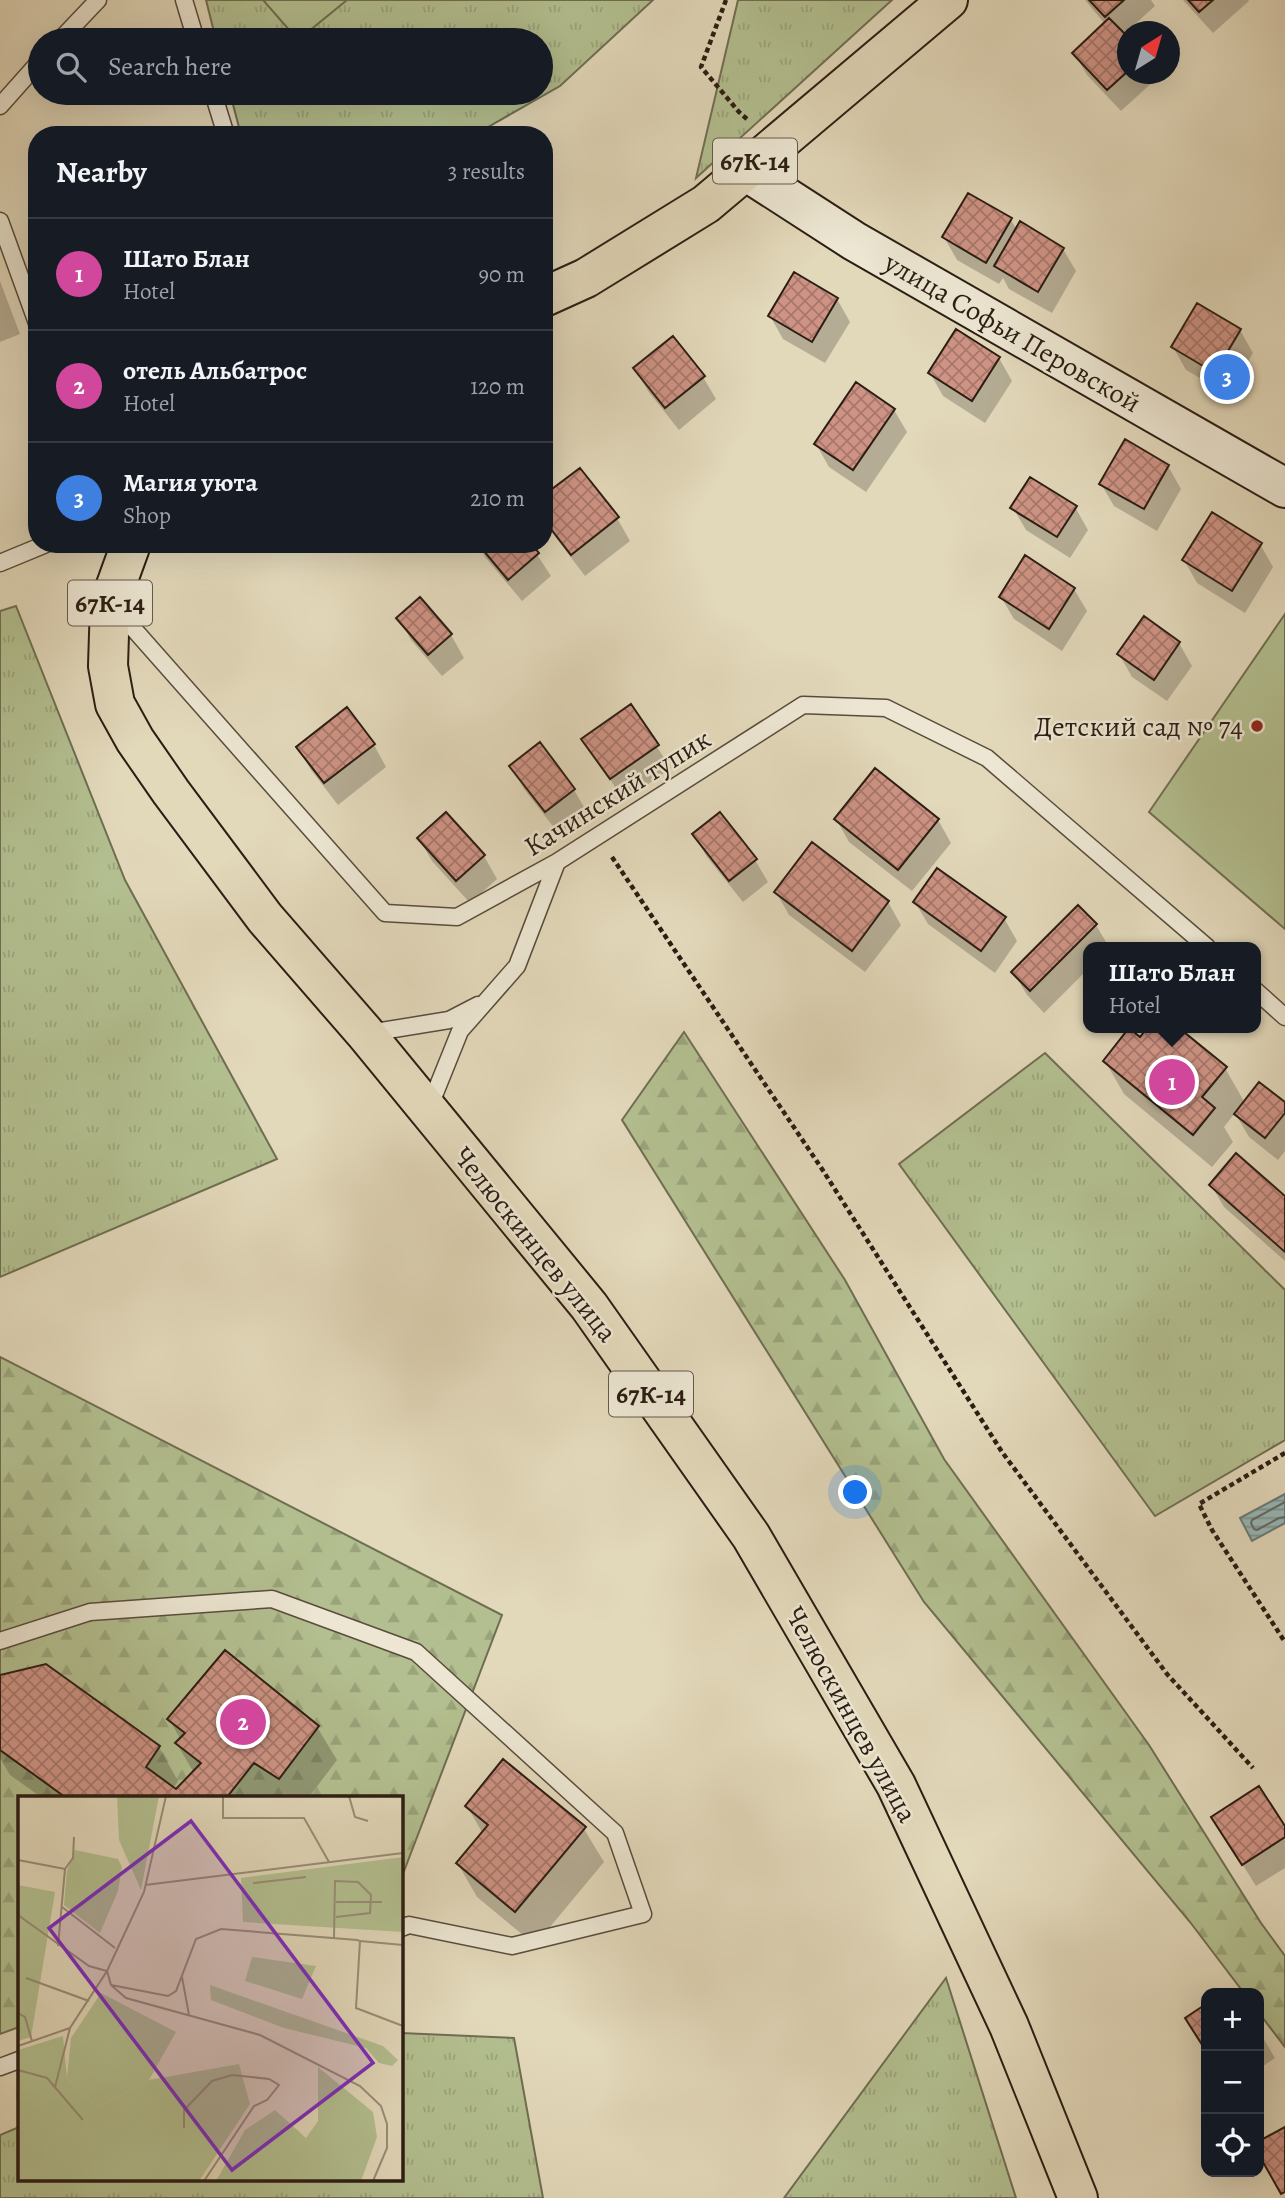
<!DOCTYPE html>
<html lang="en">
<head>
<meta charset="utf-8">
<style>
	:root { --surface:#171b24; --page:#20242c; --text:#f1f3f6; --muted:#9ea1a6; --line:#363941; --accent:#8c9099 }
	body { margin:0; font-family:Alegreya,serif; background:var(--page); color:var(--text) }
	.controls { position:absolute; right:21px; bottom:21px; display:grid; overflow:hidden; border-radius:14px; box-shadow:0 7px 28px #0002 }
	.controls button { width:63px; height:63px; display:grid; place-items:center; padding:0; border:0; border-bottom:2px solid var(--line); background:var(--surface); color:var(--text); font:35px sans-serif }
	.compass { position:absolute; left:1117px; top:21px; width:63px; height:63px; border-radius:50%; background:var(--surface); box-shadow:0 7px 28px #0002; rotate:37deg }
	.you { position:absolute; left:856px; top:1493px; width:24px; height:24px; margin:-18px; border:5px solid #fff; border-radius:50%; background:#1a73e8; box-shadow:0 0 0 10px #1a73e833 }
	.badge { display:grid; place-items:center; width:46px; height:46px; border-radius:50%; background:var(--accent); color:#fff; font-size:23px; font-weight:700 }
	.pin { position:absolute; translate:-50% -50%; border:4px solid #fff; box-shadow:0 2px 7px #0006 }
	.popup { position:absolute; left:1083px; top:942px; width:178px; height:91px; box-sizing:border-box; display:grid; place-content:center; border-radius:14px; background:var(--surface); filter:drop-shadow(0 2px 5px #0005); font-size:23px; white-space:nowrap; color:var(--muted) }
	.popup b { font-size:26px; color:var(--text) }
	.popup::after { content:''; position:absolute; left:50%; top:100%; margin-left:-14px; border:14px solid transparent; border-top-color:var(--surface) }
	.list { margin:0; padding:0; list-style:none }
	h2 { display:flex; justify-content:space-between; align-items:center; height:91px; margin:0; padding:0 28px; font-size:30px }
	h2 small { font-size:23px; font-weight:400; color:var(--muted) }
	.list li { display:grid; grid-template-columns:46px 1fr auto; gap:21px; align-items:center; box-sizing:border-box; height:112px; padding:0 28px; border-top:2px solid var(--line) }
	.list b { display:block; font-size:26px; white-space:nowrap }
	.list p { margin:0; font-size:23px; white-space:nowrap; color:var(--muted) }
	.list em { font-size:23px; font-style:normal; color:var(--muted) }
	.icon { flex:none; width:38px; height:38px; fill:none; stroke:currentColor; stroke-width:2; stroke-linecap:round; stroke-linejoin:round }
	.map { position:relative; flex:none; width:1285px; height:2198px; overflow:hidden }
	.search { position:absolute; background:var(--surface); box-shadow:0 7px 28px #0002; left:28px; top:28px; width:525px; height:77px; display:flex; align-items:center; gap:18px; box-sizing:border-box; padding:0 24px; border-radius:38px; color:var(--muted); font-size:26px }
	.panel { position:absolute; background:var(--surface); box-shadow:0 7px 28px #0002; left:28px; top:126px; width:525px; height:427px; border-radius:28px }
	.map>svg:first-child { display:block }
	.grass { fill:url(#grass-tufts); stroke:#6f6e52; stroke-width:2 }
	.forest { fill:url(#forest-firs); stroke:#6f6e52; stroke-width:2 }
	.park { fill:#b3bf90; stroke:#6f6e52; stroke-width:2 }
	.water { fill:url(#water-rules); stroke:#6c7a76; stroke-width:2 }
	.shadow { fill:#0003 }
	.lines { fill:none; stroke-linecap:round; stroke-linejoin:round }
	.shore { stroke:#616a66; stroke-width:2 }
	.building { fill:url(#building-cross-hatch); stroke:#2b1d13; stroke-width:2 }
	.lane-casing { stroke:#594c3d; stroke-width:19 }
	.secondary-casing { stroke:#2b1d13; stroke-width:42 }
	.primary-casing { stroke:#2b1d13; stroke-width:42 }
	.path { stroke:#2b1d13; stroke-width:4.5; stroke-dasharray:5 3.5; stroke-linecap:butt }
	.lane { stroke:#ece6d2; stroke-width:16 }
	.secondary { stroke:#ece6d2; stroke-width:38 }
	.primary { stroke:#e2d8ba; stroke-width:38 }
	.poi-dot { fill:#8f2418; stroke:#ece6d2; stroke-width:2.5 }
	.labels { text-anchor:middle; stroke-width:5; stroke-linejoin:round; paint-order:stroke }
	.shield { fill:#ece6d2; stroke:#65594c; stroke-width:2 }
	.shield-label { font-size:26px; font-weight:bold; fill:#2b1d13 }
	.street-label { font-size:28px; fill:#2b1d13; stroke:#ece6d2 }
	.poi-label { font-size:28px; fill:#2b1d13; stroke:#ece6d2; text-anchor:end }
	.inset-road { fill:none; stroke:#998d77; stroke-width:2 }
	.view { fill:#7b2cbf; fill-opacity:0.15; stroke:#7b2cbf; stroke-width:3.5 }
	.inset-edge { fill:none; stroke:#2b1d13; stroke-width:3.5 }
</style>
</head>
<body>
<div class="map">
<svg width="1285" height="2198" viewBox="0 0 1285 2198">
	<defs>
		<pattern id="grass-tufts" width="24" height="20" patternUnits="userSpaceOnUse" patternTransform="scale(1.75)"><rect width="24" height="20" fill="#b3bf90"/><path d="M3 7l-1-3M5 7V3M7 7l1-3M15 17l-1-3M17 17v-4M19 17l1-3" fill="none" stroke="#9aa47b"/></pattern>
		<pattern id="forest-firs" width="22" height="20" patternUnits="userSpaceOnUse" patternTransform="scale(1.75)"><rect width="22" height="20" fill="#b3bf90"/><path d="M5 1l3.5 6h-7zM16 11l3.5 6h-7z" fill="#9aa47b"/></pattern>
		<pattern id="water-rules" width="6" height="5" patternUnits="userSpaceOnUse" patternTransform="scale(1.75)"><rect width="6" height="5" fill="#97b8b8"/><path d="M0 2.5h6" fill="none" stroke="#7b9594"/></pattern>
		<pattern id="building-cross-hatch" width="8" height="8" patternUnits="userSpaceOnUse" patternTransform="scale(1.75)"><rect width="8" height="8" fill="#ce9384"/><path d="M0 0l8 8M0 8l8-8" fill="none" stroke="#a7776b"/></pattern>
	</defs>
	<rect width="100%" height="100%" fill="#e2d8ba"/>
	<filter id="stains"><feTurbulence type="fractalNoise" baseFrequency=".00286" numOctaves="4"/><feColorMatrix values="0 0 0 0 .2 0 0 0 0 .09 0 0 0 0 .02 0 0 0 .5 -.17"/></filter>
	<radialGradient id="worn" r=".72"><stop offset=".6" stop-color="#630" stop-opacity="0"/><stop offset="1" stop-color="#630" stop-opacity=".3"/></radialGradient>
	<path class="grass" d="M206,0h447l-93,86 -86,49h-233l-11,-42h311v-53h-325z
		M738,0h154l-196,178z
		M16,606l109,274 152,279 -277,118v-666z
		M1045,1053l240,237v150l-130,76 -256,-352z
		M946,1978l70,220h-232z
		M401,2033l113,5 29,160h-543v-63l19,-8v52h382z"/>
	<path class="forest" d="M684,1032l161,248 99,179 205,286 112,178 24,33v91l-26,-34v-20h-15l-54,-71 -266,-320 -302,-482z
		M0,1357l502,258 -101,264v-82h-382v230l-19,7z"/>
	<path class="park" d="M263,0h84l-49,40z
		M1285,614v315l-136,-117z"/>
	<path class="water" d="M1285,1494v29l-33,18 -12,-23z"/>
	<path class="shadow" d="M1085,0h66l4,6 -32,29 5,5v34h25l3,5 -35,32 -34,-36 -13,-22 31,-29z
		M1183,0h65l1,1 -36,32z
		M1011,220l6,10 46,19 13,22 -24,42 -43,-24 -6,-11 -4,6 -42,-24 -13,-23z
		M0,281l20,53 -20,8z
		M837,299l13,23 -25,41 -42,-24 -13,-23z
		M1240,330l13,23 -25,41 -42,-24 -13,-23z
		M999,358l13,23 -27,42 -42,-27 -13,-23z
		M635,369l68,8 13,22 -37,31 -31,-39z
		M894,410l13,22 -41,60 -37,-25 -13,-23z
		M1168,466l13,23 -24,42 -43,-25 -13,-22z
		M579,470l38,48 13,23 -45,35 -41,-54v-24z
		M1075,507l13,23 -18,28 -44,-28 -13,-22z
		M478,544h52l21,32 -29,25 -37,-44z
		M1260,544l13,23 -28,46 -48,-30 -13,-23z
		M1074,589l13,22 -25,40 -48,-32 -13,-22z
		M420,599l31,36 13,23 -22,18 -31,-36 -12,-22z
		M1179,643l13,23 -25,35 -35,-24 -13,-23z
		M630,707l41,61 -47,33 -40,-62z
		M374,745l12,22 -48,38 -27,-35 -13,-22z
		M511,766l63,24 13,22 -28,22 -35,-45z
		M446,814l38,42 13,23 -27,24 -38,-42 -13,-22z
		M836,819l102,1 13,23 -39,48 -63,-49z
		M694,835l61,25 13,22 -25,20 -36,-45z
		M776,892l112,10 13,23 -36,47 -76,-57z
		M915,902l89,16 13,23 -22,32 -67,-49z
		M1096,925l13,22h-21v22l-44,44 -17,-18 -13,-22z
		M1150,1028h26l49,40 20,35 40,1v47l-7,9 -29,-23 -14,-24 -11,14 9,15 -21,25 -88,-73 -19,-33 35,-22z
		M1211,1185l74,14v62l-61,-54z
		M0,1677l159,70 19,34 -5,8 3,2 18,-18 -17,-29 4,-4 -12,-21 148,8 20,33 -28,37 -35,-1 -2,1h-231l-31,-22 -10,-17z
		M467,1806l117,23 20,33 -69,83 -58,-48 -19,-33 25,-30z
		M1285,1829v39l-29,18 -29,-46z
		M1259,2031l16,27 -16,11z"/>
	<g class="lines">
		<path class="shore" d="M1285,1502l-33,18 -1,3 3,6 3,1 22,-12 6,-1"/>
	</g>
	<path class="building" d="M1089,0h35l-19,17z
		M1188,0h25l-14,12z
		M1109,18l19,19v34l-21,19 -35,-37z
		M968,193l44,25 -26,45 -44,-26z
		M1020,221l44,27 -26,44 -44,-26z
		M794,272l44,26 -26,44 -44,-26z
		M1197,303l44,26 -26,44 -44,-26z
		M956,329l44,28 -28,44 -44,-28z
		M673,336l32,40 -40,32 -32,-40z
		M856,382l39,27 -42,61 -39,-26z
		M1125,439l44,26 -25,44 -45,-25z
		M580,468l39,49 -48,38 -27,-35v-25z
		M1030,477l47,29 -20,31 -47,-29z
		M1212,512l50,31 -30,48 -50,-31z
		M478,544h54l7,9 -31,27z
		M1025,555l50,33 -26,41 -50,-32z
		M420,597l32,37 -24,21 -32,-37z
		M1144,616l36,26 -26,38 -37,-26z
		M631,704l28,41 -49,34 -29,-40z
		M347,707l28,37 -51,39 -28,-36z
		M540,742l35,47 -30,23 -36,-46z
		M875,768l64,51 -41,51 -64,-51z
		M446,812l39,43 -29,26 -39,-43z
		M720,812l37,47 -28,22 -37,-47z
		M812,842l77,59 -37,50 -78,-59z
		M937,868l69,49 -25,34 -68,-49z
		M1078,905l19,19 -67,67 -19,-19z
		M1129,1028l11,9 7,-9h32l48,39 -25,30 13,11 -22,27 -90,-74z
		M1259,1082l26,20v11l-20,25 -31,-24z
		M1236,1153l49,43v56l-76,-67z
		M225,1650l94,76 -40,53 -25,-16 -27,34h-162l-65,-47v-75l46,-11 114,82 -14,21 30,22 25,-26 -26,-20 10,-10 -18,-14z
		M503,1759l83,68 -71,85 -59,-49 32,-38 -23,-19z
		M1259,1786l26,40v11l-43,28 -31,-48z
		M1206,2004v47l-21,-33z
		M1285,2127v65l-4,2 -22,-39v-14z"/>
	<g class="lines">
		<defs>
			<path id="lane" d="M184,0l12,40
				M60,40l38,-40
				M213,93l13,42
				M0,106l40,-45
				M0,221l37,102
				M0,563l46,-19
				M116,609l269,304 72,4 100,-55 246,-157 83,3 101,50 220,189
				M1256,991l29,26
				M369,1033l80,-13 29,-15
				M429,1108l31,-77 57,-65 40,-104
				M0,1641l90,-29 182,-13 144,53 199,181 28,81 -131,32 -103,-21 -8,3
				M0,2067l19,-7"/>
			<path id="secondary" d="M744,170l110,71 431,247"/>
			<path id="primary" d="M544,297l42,-19 120,-74 242,-204
				M131,544l-21,58 -2,64 7,38 20,36 36,52 94,126 100,115 224,273 162,230 145,249 113,241 69,172"/>
		</defs>
		<use href="#lane" class="lane-casing"/>
		<use href="#secondary" class="secondary-casing"/>
		<use href="#primary" class="primary-casing"/>
		<path class="path" d="M726,0l-25,67 38,45 9,8
			M612,857l210,312 180,283 165,222 86,94
			M1285,1453l-86,51 13,26 73,112"/>
		<use href="#lane" class="lane"/>
		<use href="#secondary" class="secondary"/>
		<use href="#primary" class="primary"/>
	</g>
	<circle class="poi-dot" cx="1257" cy="726" r="7"/>
	<g class="labels">
		<g class="shield">
			<rect x="713" y="138.5" width="84" height="45" rx="5"/>
			<rect x="68" y="580.5" width="84" height="45" rx="5"/>
			<rect x="609" y="1371.5" width="84" height="45" rx="5"/>
		</g>
		<g class="shield-label">
			<text x="755" y="170">67К-14</text>
			<text x="110" y="612">67К-14</text>
			<text x="651" y="1403">67К-14</text>
		</g>
		<g class="street-label">
			<text transform="translate(1013 332) rotate(30)" y="10">улица Софьи Перовской</text>
			<text transform="translate(617 792) rotate(-32)" y="10">Качинский тупик</text>
			<text transform="translate(536 1244) rotate(51)" y="10">Челюскинцев улица</text>
			<text transform="translate(852 1714) rotate(61)" y="10">Челюскинцев улица</text>
		</g>
		<g class="poi-label">
			<text x="1243" y="736">Детский сад № 74</text>
		</g>
	</g>
	<g transform="translate(18 1796)">
		<rect width="385" height="385" fill="#e2d8ba"/>
		<path d="M99,0h42l-18,94 -22,-50zM57,54l43,9 4,8 -4,24 -18,42 -36,-28 3,-34zM234,161l64,9 -14,33 -57,-18zM83,197l75,39 -27,48 -52,27 -30,-29 4,-40zM300,271l55,45 4,25 -16,44h-145l29,-51 30,-20 31,28 12,-17z" fill="#b3bf90"/>
		<path d="M192,189l173,61 15,14 -6,6 -13,-3 -13,-15 -82,-20 -73,-28zM45,240l4,42 30,29 52,-27 90,-16 11,40 -51,77h-181v-131z" fill="#b3bf90"/>
		<path d="M385,61v75l-160,-10 -2,-44zM60,81l14,3 -6,28 -15,-4zM0,89l37,7 -24,145 -13,4zM-2 300a11 11 0 1 1 22 0a11 11 0 1 1-22 0Z" fill="#b3bf90"/>
		<path class="inset-road" d="M148,0l-22,96 -37,79 4,14 15,13 134,37 100,51 21,20 6,18v24l-14,33M205,0v22h81l25,44M331,0l6,21 13,4M0,64l47,9 8,-11 1,-21M235,87l53,-6M127,89l258,-32M318,106h46M44,111l53,41M0,119l71,51 18,5 -37,57 -15,59M316,142l1,-57 23,1 13,13 -1,18 -34,4M342,145l43,4M40,150l7,-77M164,181l7,38M8,182l63,23M93,189l57,11 8,-5 20,-52 25,-10 136,11 3,1 -4,67 47,18M0,217l7,4 7,24M0,250l52,-18M0,274l29,8 36,42M166,332v-18l28,-29 20,-6 37,4 10,6 -12,15 -13,6 -50,75"/>
		<path class="view" d="M173,25l182,242 -141,107 -183,-242z"/>
		<rect width="385" height="385" class="inset-edge"/>
	</g>
	<rect width="100%" height="100%" filter="url(#stains)"/>
	<rect width="100%" height="100%" fill="url(#worn)"/>
</svg>
<div class="controls">
<button>+</button>
<button>−</button>
<button><svg class="icon" aria-label="locate" viewBox="0 0 24 24"><circle cx="12" cy="12" r="6"/><path d="M12 2v4M12 18v4M2 12h4M18 12h4"/></svg></button>
</div>
<svg class="compass" viewBox="-18 -18 36 36"><path d="M0-13l5 13h-10z" fill="#e53935"/><path d="M0 13l5-13h-10z" fill="#9ea1a6"/></svg>
<div class="you"></div>
<div class="pin badge" style="left:1172px;top:1082px;background:#d1479c">1</div>
<div class="popup"><b>Шато Блан</b>Hotel</div>
<div class="pin badge" style="left:243px;top:1722px;background:#d1479c">2</div>
<div class="pin badge" style="left:1227px;top:377px;background:#3f7fe0">3</div>
<div class="search"><svg class="icon" aria-label="search" viewBox="0 0 24 24"><circle cx="10" cy="10" r="6"/><path d="M15 15l6 6"/></svg>Search here</div>
<section class="panel">
<h2>Nearby<small>3 results</small></h2>
<ul class="list">
<li><span class="badge" style="background:#d1479c">1</span><div><b>Шато Блан</b><p>Hotel</p></div><em>90 m</em></li>
<li><span class="badge" style="background:#d1479c">2</span><div><b>отель Альбатрос</b><p>Hotel</p></div><em>120 m</em></li>
<li><span class="badge" style="background:#3f7fe0">3</span><div><b>Магия уюта</b><p>Shop</p></div><em>210 m</em></li>
</ul>
</section>
</div>
</body>
</html>
